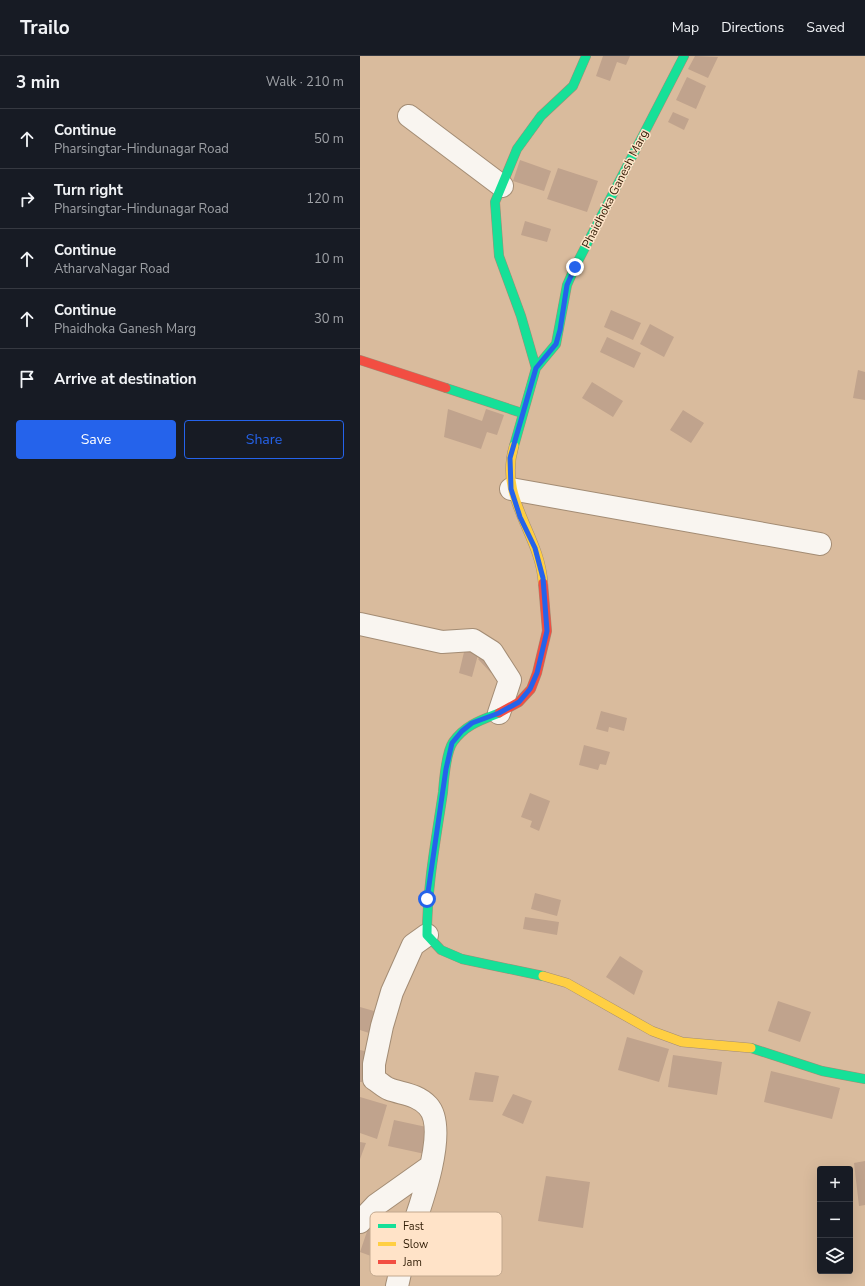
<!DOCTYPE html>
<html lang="en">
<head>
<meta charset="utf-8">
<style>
	:root { --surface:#171b24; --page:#20242c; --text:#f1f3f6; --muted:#9ea1a6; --line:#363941; --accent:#2563eb }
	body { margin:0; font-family:"Nunito Sans",sans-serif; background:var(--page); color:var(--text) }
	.controls { position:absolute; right:12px; bottom:12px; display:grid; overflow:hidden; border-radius:4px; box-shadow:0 4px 16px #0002 }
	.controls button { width:36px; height:36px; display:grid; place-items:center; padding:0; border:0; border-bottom:1px solid var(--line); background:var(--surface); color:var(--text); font:20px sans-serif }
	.stop { position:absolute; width:12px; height:12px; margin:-9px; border:3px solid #2563eb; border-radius:50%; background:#fff }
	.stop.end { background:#2563eb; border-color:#fff; box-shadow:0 1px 4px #0008 }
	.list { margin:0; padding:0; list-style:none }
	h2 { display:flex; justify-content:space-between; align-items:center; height:52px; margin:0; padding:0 16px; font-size:17px }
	h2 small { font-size:13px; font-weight:400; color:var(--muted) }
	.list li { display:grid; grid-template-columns:26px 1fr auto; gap:12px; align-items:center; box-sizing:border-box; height:60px; padding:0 16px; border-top:1px solid var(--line) }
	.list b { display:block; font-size:15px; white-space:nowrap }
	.list p { margin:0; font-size:13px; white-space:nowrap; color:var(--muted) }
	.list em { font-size:13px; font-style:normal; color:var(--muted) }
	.actions { display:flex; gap:8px; padding:12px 16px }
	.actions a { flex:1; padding:9px 0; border:1px solid var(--accent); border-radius:4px; text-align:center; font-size:14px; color:var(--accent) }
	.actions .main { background:var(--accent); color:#fff }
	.icon { flex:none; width:22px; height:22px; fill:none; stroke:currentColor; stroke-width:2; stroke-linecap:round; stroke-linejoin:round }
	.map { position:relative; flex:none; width:505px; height:1230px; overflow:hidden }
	header { display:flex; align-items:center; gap:24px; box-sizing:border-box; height:56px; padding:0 20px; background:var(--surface); border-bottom:1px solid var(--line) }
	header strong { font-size:19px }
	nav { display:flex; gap:22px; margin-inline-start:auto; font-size:14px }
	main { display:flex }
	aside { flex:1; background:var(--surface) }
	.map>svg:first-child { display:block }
	.building { fill:#c0a38d }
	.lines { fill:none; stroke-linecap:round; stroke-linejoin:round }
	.street-casing { stroke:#a38c74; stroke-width:24 }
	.fast-casing { stroke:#a38c74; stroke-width:10 }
	.slow-casing { stroke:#a38c74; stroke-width:10 }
	.jam-casing { stroke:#a38c74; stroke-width:10 }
	.street { stroke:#f9f5f0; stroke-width:22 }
	.fast { stroke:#16e098; stroke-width:9 }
	.slow { stroke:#ffcf43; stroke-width:9 }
	.jam { stroke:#f24e42; stroke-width:9 }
	.route { stroke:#2563eb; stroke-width:5 }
	.labels { text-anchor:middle; stroke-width:3; stroke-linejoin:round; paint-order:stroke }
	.street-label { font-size:12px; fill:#321e07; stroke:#ffe3c8 }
	.key { fill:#ffe3c8; stroke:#c2a88e; stroke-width:1 }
	.key-label { font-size:11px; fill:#321e07 }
</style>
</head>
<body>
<header>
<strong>Trailo</strong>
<nav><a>Map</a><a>Directions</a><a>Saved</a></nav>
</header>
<main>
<aside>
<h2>3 min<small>Walk · 210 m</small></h2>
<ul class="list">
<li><svg class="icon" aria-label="ahead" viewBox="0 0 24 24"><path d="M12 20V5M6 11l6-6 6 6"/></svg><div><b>Continue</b><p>Pharsingtar-Hindunagar Road</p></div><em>50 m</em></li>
<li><svg class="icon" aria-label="right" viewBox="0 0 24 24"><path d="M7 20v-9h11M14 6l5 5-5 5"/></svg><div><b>Turn right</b><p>Pharsingtar-Hindunagar Road</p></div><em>120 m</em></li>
<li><svg class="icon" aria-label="ahead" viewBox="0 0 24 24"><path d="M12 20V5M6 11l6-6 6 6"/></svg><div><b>Continue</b><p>AtharvaNagar Road</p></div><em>10 m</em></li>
<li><svg class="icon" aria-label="ahead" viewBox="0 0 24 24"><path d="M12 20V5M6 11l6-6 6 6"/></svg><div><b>Continue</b><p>Phaidhoka Ganesh Marg</p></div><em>30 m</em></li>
<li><svg class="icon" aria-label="arrive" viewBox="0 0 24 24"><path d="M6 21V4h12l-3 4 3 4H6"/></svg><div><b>Arrive at destination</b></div></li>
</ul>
<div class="actions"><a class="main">Save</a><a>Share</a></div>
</aside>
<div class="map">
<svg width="505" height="1230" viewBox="0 0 505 1230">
	<rect width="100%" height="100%" fill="#d9bb9d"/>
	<path class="building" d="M243,0h27l-4,9 -9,-3 -7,19 -14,-5z
		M335,0l23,1 -10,21 -20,-9z
		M327,21l19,9 -10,23 -20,-9z
		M313,56l16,7 -5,11 -16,-8z
		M160,104l31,11 -7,20 -31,-10z
		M198,112l40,13 -11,31 -40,-13z
		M165,165l26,8 -4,13 -26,-7z
		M251,254l30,13 -8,17 -29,-13z
		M290,268l24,13 -10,20 -24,-13z
		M247,281l34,16 -7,15 -34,-16z
		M498,314l7,2v28l-12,-2z
		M232,326l31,19 -10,16 -31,-19z
		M88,353l34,12 4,-12 18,6 -7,20 -10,-3 -6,17 -37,-12z
		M323,354l21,13 -13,20 -21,-13z
		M105,592l14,3 -7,26 -13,-4z
		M127,596l12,14 -8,7 -13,-14z
		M241,655l26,7 -3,13 -15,-4 -1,5 -12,-3z
		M224,689l26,7 -4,13 -6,-1 -2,6 -19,-5z
		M170,737l20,8 -11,30 -9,-4 2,-6 -11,-4z
		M175,837l26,7 -4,16 -26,-7z
		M165,861l34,5 -2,13 -34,-6z
		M260,900l23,15 -9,24 -28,-18z
		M418,945l33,11 -11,30 -32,-11z
		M0,951l21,6 -6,22 -15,-5z
		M267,981l42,12 -10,33 -41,-12z
		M0,994l9,2 -7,30h-2z
		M313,999l49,7 -5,33 -49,-8z
		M411,1015l69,17 -8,31 -68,-17z
		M115,1016l24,4 -6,26 -24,-2z
		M153,1038l19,7 -9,23 -21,-9z
		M0,1041l27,8 -10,34 -17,-6z
		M34,1064l37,8 -6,26 -37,-8z
		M0,1086l6,1 -6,16z
		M505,1105v44l-6,1 -5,-43z
		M186,1120l44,6 -7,46 -45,-7z
		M13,1158l31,12 -14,37 -30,-11z"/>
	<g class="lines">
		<defs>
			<path id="street" d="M49,60l93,70
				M151,433l309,55
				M0,568l82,18 31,-2 19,12 18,28 -11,33
				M0,1166l16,-17 55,-39
				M37,1230c3,-12 5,-24 8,-36 10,-29 46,-119 23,-144 -11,-12 -26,-12 -39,-17 -5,-2 -10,-7 -15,-10v-15l8,-38 10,-34 21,-47 14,-10"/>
			<path id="fast" d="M176,312l20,-24 11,-59 8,-18 109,-211
				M86,332l76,25
				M154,390l22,-78 -15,-52 -22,-60 -4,-54 22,-53 24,-33 32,-30 13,-30
				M139,657c-18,7 -34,12 -46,29 -7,10 -9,37 -10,50 -7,48 -16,94 -16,143l14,15 21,9 81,17
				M391,992l71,23 43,8"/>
			<path id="slow" d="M154,390c-16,53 26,87 29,137
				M183,920l24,7 85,48 30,11 69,6"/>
			<path id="jam" d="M0,304l86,28
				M139,657l20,-11 12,-13 6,-16 10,-42 -4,-48"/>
		</defs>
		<use href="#street" class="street-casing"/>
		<use href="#fast" class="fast-casing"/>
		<use href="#slow" class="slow-casing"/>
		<use href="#jam" class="jam-casing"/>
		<use href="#street" class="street"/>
		<use href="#fast" class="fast"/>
		<use href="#slow" class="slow"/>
		<use href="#jam" class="jam"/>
	</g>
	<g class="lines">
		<path class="route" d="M67,843l19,-130 6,-26 10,-12 10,-8 27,-10 20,-11 11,-13 7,-16 10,-42 -4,-53 -8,-30 -15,-31 -9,-28 -1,-31 26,-90 20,-24 4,-14 7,-45 8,-18"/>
	</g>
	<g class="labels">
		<g class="street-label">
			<text transform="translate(255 133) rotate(-63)" y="4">Phaidhoka Ganesh Marg</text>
		</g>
	</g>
	<rect x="10" y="1156" width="132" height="64" rx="6" class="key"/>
	<rect x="18" y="1168" width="18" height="4" fill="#16e098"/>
	<rect x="18" y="1186" width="18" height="4" fill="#ffcf43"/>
	<rect x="18" y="1204" width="18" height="4" fill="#f24e42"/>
	<g class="key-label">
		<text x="43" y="1174">Fast</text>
		<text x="43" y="1192">Slow</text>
		<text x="43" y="1210">Jam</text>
	</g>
</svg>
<div class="controls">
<button>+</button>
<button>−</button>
<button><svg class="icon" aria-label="layers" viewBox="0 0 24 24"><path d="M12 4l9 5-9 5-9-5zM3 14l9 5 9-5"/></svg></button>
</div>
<div class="stop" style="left:67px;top:843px"></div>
<div class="stop end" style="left:215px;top:211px"></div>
</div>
</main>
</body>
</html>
